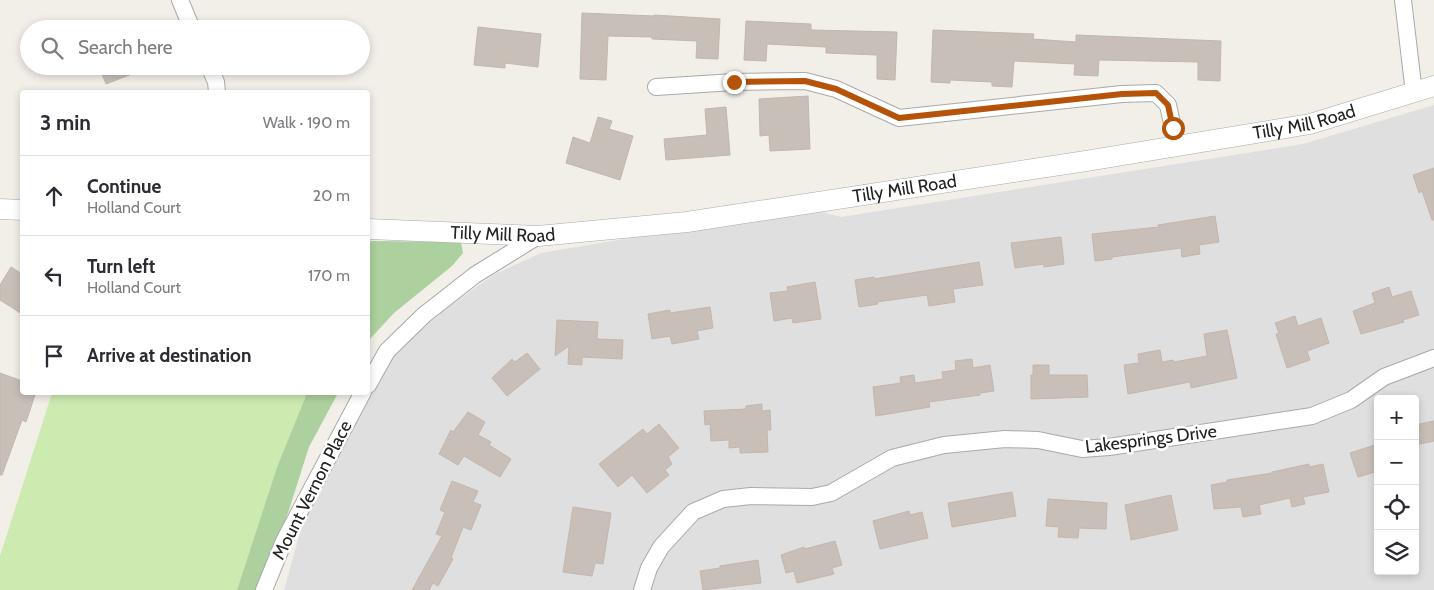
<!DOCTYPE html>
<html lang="en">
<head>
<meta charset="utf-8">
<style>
	:root { --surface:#fff; --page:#f7f7f7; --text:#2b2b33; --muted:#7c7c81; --line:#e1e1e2 }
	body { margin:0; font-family:Cabin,sans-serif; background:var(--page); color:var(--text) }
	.controls { position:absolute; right:15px; bottom:15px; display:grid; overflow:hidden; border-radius:5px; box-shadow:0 2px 8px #0003 }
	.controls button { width:45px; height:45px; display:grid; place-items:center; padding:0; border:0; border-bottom:1px solid var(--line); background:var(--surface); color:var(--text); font:25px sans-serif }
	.stop { position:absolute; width:15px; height:15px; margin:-11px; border:4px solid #b45309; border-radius:50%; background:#fff }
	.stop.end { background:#b45309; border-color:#fff; box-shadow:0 1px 5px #0008 }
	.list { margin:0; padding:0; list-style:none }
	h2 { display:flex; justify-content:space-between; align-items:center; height:65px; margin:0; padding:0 20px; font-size:21px }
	h2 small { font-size:16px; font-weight:400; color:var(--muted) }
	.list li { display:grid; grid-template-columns:32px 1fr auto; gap:15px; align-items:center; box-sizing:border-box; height:80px; padding:0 20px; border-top:1px solid var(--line) }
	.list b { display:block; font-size:19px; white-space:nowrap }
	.list p { margin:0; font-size:16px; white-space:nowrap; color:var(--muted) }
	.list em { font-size:16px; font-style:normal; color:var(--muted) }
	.icon { flex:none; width:28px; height:28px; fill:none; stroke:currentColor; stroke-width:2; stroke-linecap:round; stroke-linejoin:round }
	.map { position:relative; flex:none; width:1434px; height:590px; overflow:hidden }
	.search { position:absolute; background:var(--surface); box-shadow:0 2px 8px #0003; left:20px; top:20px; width:350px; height:55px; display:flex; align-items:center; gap:12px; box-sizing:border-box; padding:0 18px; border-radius:28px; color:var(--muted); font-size:19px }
	.panel { position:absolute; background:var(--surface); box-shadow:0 2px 8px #0003; left:20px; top:90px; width:350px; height:305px; border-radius:5px }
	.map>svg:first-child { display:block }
	.residential { fill:#e0dfdf; fill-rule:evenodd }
	.grass { fill:#cdebb0 }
	.forest { fill:#add19e }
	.building { fill:#c7bfb8; stroke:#c4b6ab }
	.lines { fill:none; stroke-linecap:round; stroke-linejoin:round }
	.minor-casing { stroke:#a9a9a9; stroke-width:18 }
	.tertiary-casing { stroke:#a9a9a9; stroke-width:21 }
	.minor { stroke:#fff; stroke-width:16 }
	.tertiary { stroke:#fff; stroke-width:20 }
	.route { stroke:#b45309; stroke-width:6 }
	.labels { text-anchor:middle; stroke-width:5; stroke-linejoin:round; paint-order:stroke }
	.street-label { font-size:18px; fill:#222; stroke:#fff }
</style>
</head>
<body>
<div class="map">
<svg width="1434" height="590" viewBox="0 0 1434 590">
	<rect width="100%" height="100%" fill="#f2efe9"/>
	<path class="residential" d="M1434,105v485h-1150l22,-79 89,-157 46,-42 54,-38 46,-21 95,-16 182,-26 23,6 462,-73zM1378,399h37v172h-37z"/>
	<path class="grass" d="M52,393h255l-30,74 -40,123h-237v-34z"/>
	<path class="forest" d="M371,241l90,1 2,11 -11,13 -58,47 -26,28v-93z
		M307,393h31l-29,54 -21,66 -32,77h-19l40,-123z"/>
	<path class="building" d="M582,13l72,3v-1l66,4 -2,40 -22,-1 1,-17 -45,-2v-2l-44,-1 -2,44 -26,-1z
		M746,21l65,3v6l86,2 -2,48 -18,-1v-24l-51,-2v-6l-59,-3 -1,17 -22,-1z
		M478,27l63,7 -3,33 -33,-4v5l-31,-3z
		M933,30l101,4 -1,5 43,3v-7l145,6 -1,40 -22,-1v-18l-99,-2 -1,16 -24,-1 1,-11 -61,-3 -2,26 -20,-1v-4l-42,-2v3l-19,-1z
		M99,66h51v1l-44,17z
		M808,96l2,53 -40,2 -1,-16 -9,1 -1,-37z
		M726,107l4,48 -64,5 -2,-21 43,-4 -2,-26z
		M598,117l14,4 -3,8 24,7 -13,44 -54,-17 7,-26 17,6z
		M1434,168v52h-2l-10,-29 -3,2 -6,-18z
		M1215,216l4,26 -20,3 1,9 -18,3 -1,-9 -69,9v2l-17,2 -3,-27 67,-7 -1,-2z
		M1061,237l3,27 -20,3v-3l-29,4 -4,-25z
		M979,262l4,23 -30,4 2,13 -26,4 -2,-11 -50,7 1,2 -19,3 -4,-27 19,-3v2z
		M11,267l11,7v40l-22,-14v-15z
		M815,282l6,37 -28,4 -1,-5 -18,3 -4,-28 18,-2 -1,-4z
		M1389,287l3,10 19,-6 8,24 -16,5 1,2 -43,12 -8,-23 22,-8 -3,-10z
		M710,307l3,21 -16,3 2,8 -27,5 -2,-8 -18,3 -4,-25 22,-4v3z
		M1295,316l3,10 23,-8 8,25 -22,8 3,9 -23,8 -11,-34 3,-1 -4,-10z
		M557,320l41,2 -1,17 26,1 -1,19 -40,-2v8l-14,-1 1,-18 -14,10z
		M1227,330l10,48 -46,10 -1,-6 -62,12 -4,-29 15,-2 -1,-9 22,-4 2,12 11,-2 1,2 33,-6 -3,-22z
		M527,353l13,16 -33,27 -15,-18 20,-19 3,3z
		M972,359l1,9 17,-3 4,26 -14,2v2l-51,7 1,5 -54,9 -3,-29 28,-4 -1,-6 14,-2 1,8 28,-4 -1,-7 14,-2 -1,-9z
		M1033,365h16v10h38l1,22 -57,2v-24h2z
		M0,373l22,8v11h14l-10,30 -4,-2 -20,55h-2z
		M762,404v7l8,-1 1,20h-4l1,22 -28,1v-6l-11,1v-8l-18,1 -1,-17 -5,1 -1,-14 42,-2v-3z
		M468,412l17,10 -7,13 13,7 -2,3 22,14 -11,18 -36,-21 -6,9 -19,-11 12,-24 2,2z
		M1434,421v20l-19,4v-20z
		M659,424l20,24 -11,9 4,7 -7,6 4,5 -22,18 -15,-18 -14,12 -19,-23 44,-35 4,5z
		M1378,444v27l-20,6 -8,-24z
		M1309,464v3l14,-3 6,28 -26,5 2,7 -13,3 -2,-9 -31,7 2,9 -18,3 -2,-10 -27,2 -3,-24 16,-3v-2l45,-7v-1z
		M452,481l26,10 -5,11 8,3 -10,25 -8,-3 -12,31 2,1 -15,27 -5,-3 -4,7h-17l30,-54 -6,-2 9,-22 -5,-2z
		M1012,492l4,24 -64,11 -4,-24z
		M1171,495l7,35 -47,10 -6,-35z
		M1048,499l59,4 -1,26 -27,-1 -1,10 -20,-1 1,-10 -13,-1z
		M573,507l38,6 -8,51 -8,-1 -3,13 -29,-4z
		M909,511l1,4 12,-3 6,26 -48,11 -7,-28z
		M835,541l7,24 -10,3 2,6 -37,9 -3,-12 -8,2 -5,-18 23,-8 1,2z
		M758,560l3,23 -58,7 -3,-19 20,-3v-2z"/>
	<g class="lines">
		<defs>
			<path id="minor" d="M180,0l12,29
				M1403,0l11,93
				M209,66l7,16 1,10
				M656,87l78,-5 71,-1 31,8 63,29 223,-24 34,-1 12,12 9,41
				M368,385l19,-34 37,-36 51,-40 63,-39
				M264,590l20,-49 79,-149
				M642,590l7,-22 12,-21 32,-35 30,-13 28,-3 61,1 19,-4 61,-35 52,-13 61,-6 33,1 44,9 27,-2 203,-31 39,-16 33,-23 50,-19"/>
			<g id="tertiary">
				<path d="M0,209l22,1"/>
				<path id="s1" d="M368,229l170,7 149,-14 399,-61 224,-37 124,-38"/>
			</g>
		</defs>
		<use href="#minor" class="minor-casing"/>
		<use href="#tertiary" class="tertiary-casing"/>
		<use href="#minor" class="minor"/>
		<use href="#tertiary" class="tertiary"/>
	</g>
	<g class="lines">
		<path class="route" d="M734,82l71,-1 31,8 63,29 223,-24 34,-1 12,12 5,23"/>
	</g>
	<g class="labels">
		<g class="street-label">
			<text dy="6" stroke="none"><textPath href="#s1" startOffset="945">Tilly Mill Road</textPath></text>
			<text dy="6" stroke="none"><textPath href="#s1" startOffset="540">Tilly Mill Road</textPath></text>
			<text dy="6" stroke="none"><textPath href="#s1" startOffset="135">Tilly Mill Road</textPath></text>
			<text transform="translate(1151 439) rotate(-7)" y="6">Lakesprings Drive</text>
			<text transform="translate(312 490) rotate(-63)" y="6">Mount Vernon Place</text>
		</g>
	</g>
</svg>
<div class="controls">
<button>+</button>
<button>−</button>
<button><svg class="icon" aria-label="locate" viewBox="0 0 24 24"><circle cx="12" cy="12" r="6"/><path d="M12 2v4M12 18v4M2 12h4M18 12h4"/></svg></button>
<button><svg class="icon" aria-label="layers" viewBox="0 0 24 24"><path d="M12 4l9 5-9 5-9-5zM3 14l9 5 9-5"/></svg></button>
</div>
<div class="stop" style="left:1173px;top:128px"></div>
<div class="stop end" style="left:734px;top:82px"></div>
<div class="search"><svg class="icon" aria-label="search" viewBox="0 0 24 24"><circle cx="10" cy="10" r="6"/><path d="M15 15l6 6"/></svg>Search here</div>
<section class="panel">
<h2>3 min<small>Walk · 190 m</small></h2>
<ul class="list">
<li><svg class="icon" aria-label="ahead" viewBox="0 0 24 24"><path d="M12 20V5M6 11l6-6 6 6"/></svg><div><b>Continue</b><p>Holland Court</p></div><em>20 m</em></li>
<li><svg class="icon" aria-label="left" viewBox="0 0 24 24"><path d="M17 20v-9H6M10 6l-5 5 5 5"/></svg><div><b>Turn left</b><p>Holland Court</p></div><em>170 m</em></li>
<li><svg class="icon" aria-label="arrive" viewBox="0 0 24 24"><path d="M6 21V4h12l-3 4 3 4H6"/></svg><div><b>Arrive at destination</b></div></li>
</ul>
</section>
</div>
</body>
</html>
